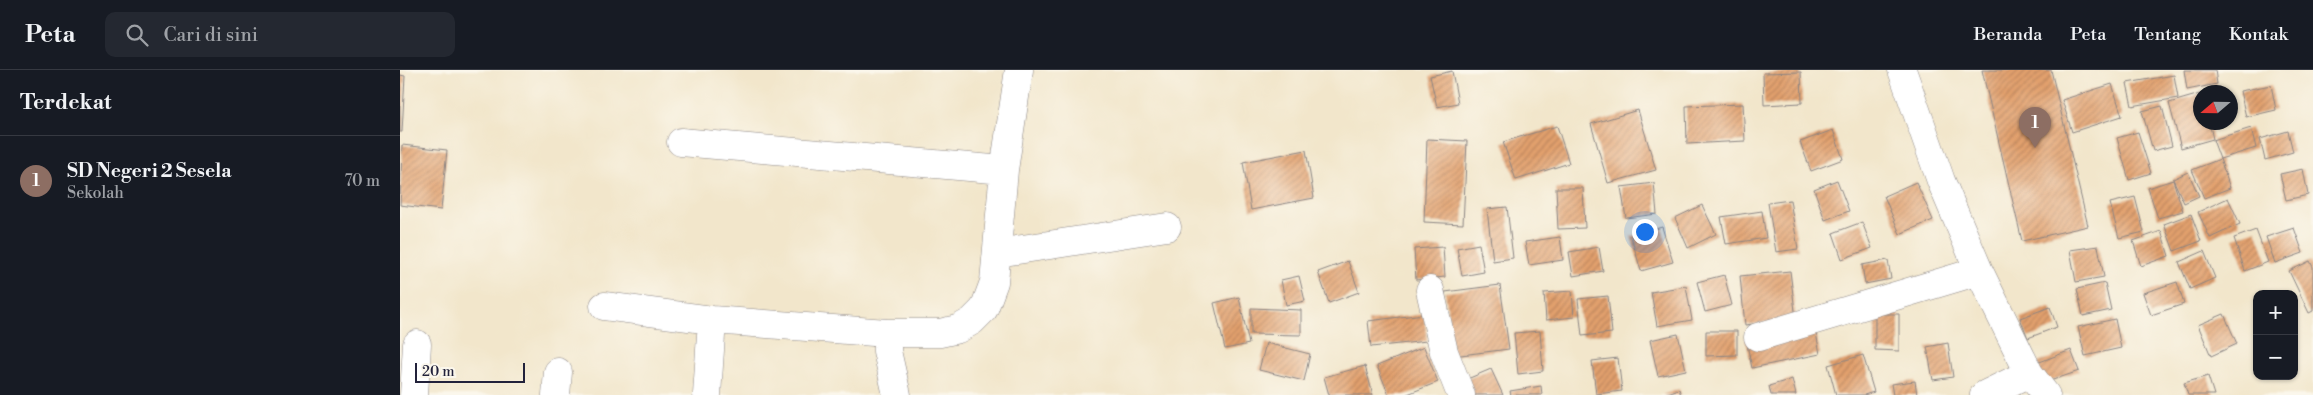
<!DOCTYPE html>
<html lang="id">
<head>
<meta charset="utf-8">
<style>
	:root { --surface:#171b24; --page:#242831; --text:#f1f3f6; --muted:#9ea1a6; --line:#363941; --accent:#d690ce }
	body { margin:0; font-family:"Libre Bodoni",serif; background:var(--page); color:var(--text) }
	.controls { position:absolute; right:15px; bottom:15px; display:grid; overflow:hidden; border-radius:10px; box-shadow:0 1px 4px #0004 }
	.controls button { width:45px; height:45px; display:grid; place-items:center; padding:0; border:0; border-bottom:1px solid var(--line); background:var(--surface); color:var(--text); font:25px sans-serif }
	.compass { position:absolute; left:1793px; top:15px; width:45px; height:45px; border-radius:50%; background:var(--surface); box-shadow:0 1px 4px #0004; rotate:250deg }
	.scale { position:absolute; left:15px; bottom:12px; width:110px; box-sizing:border-box; padding-left:5px; border:2px solid #22223b; border-top:0; font-size:14px; line-height:18px; white-space:nowrap; color:#22223b; -webkit-text-stroke:4px #fbf7ec; paint-order:stroke }
	.you { position:absolute; left:1244px; top:161px; width:18px; height:18px; margin:-12px; border:4px solid #fff; border-radius:50%; background:#1a73e8; box-shadow:0 0 0 8px #1a73e833 }
	.badge { display:grid; place-items:center; width:32px; height:32px; border-radius:50%; background:var(--accent); color:#fff; font-size:16px; font-weight:700 }
	.pin { position:absolute; translate:-50% -41px; filter:drop-shadow(0 1px 2px #0008) }
	.pin::after { content:''; position:absolute; top:26px; width:18px; height:15px; background:inherit; clip-path:polygon(0 0,100% 0,50% 100%) }
	.list { margin:0; padding:0; list-style:none }
	h2 { display:flex; justify-content:space-between; align-items:center; height:65px; margin:0; padding:0 20px; font-size:21px }
	h2 small { font-size:16px; font-weight:400; color:var(--muted) }
	.list li { display:grid; grid-template-columns:32px 1fr auto; gap:15px; align-items:center; box-sizing:border-box; height:90px; padding:0 20px; border-top:1px solid var(--line) }
	.list b { display:block; font-size:19px; white-space:nowrap }
	.list p { margin:0; font-size:16px; white-space:nowrap; color:var(--muted) }
	.list em { font-size:16px; font-style:normal; color:var(--muted) }
	.icon { flex:none; width:28px; height:28px; fill:none; stroke:currentColor; stroke-width:2; stroke-linecap:round; stroke-linejoin:round }
	.map { position:relative; flex:none; width:1913px; height:325px; overflow:hidden }
	header { display:flex; align-items:center; gap:30px; box-sizing:border-box; height:70px; padding:0 25px; background:var(--surface); border-bottom:1px solid var(--line) }
	header strong { font-size:24px }
	nav { display:flex; gap:28px; margin-inline-start:auto; font-size:18px }
	.search { width:350px; height:45px; background:var(--page); display:flex; align-items:center; gap:12px; box-sizing:border-box; padding:0 18px; border-radius:10px; color:var(--muted); font-size:19px }
	main { display:flex }
	aside { flex:1; background:var(--surface) }
	.map>svg:first-child { display:block }
	.building { fill:url(#building-hatch) }
	.lines { fill:none; stroke-linecap:round; stroke-linejoin:round }
	.street-casing { stroke:#8a8483; stroke-width:29 }
	.street { stroke:#fff; stroke-width:28 }
</style>
</head>
<body>
<header>
<strong>Peta</strong>
<div class="search"><svg class="icon" aria-label="search" viewBox="0 0 24 24"><circle cx="10" cy="10" r="6"/><path d="M15 15l6 6"/></svg>Cari di sini</div>
<nav><a>Beranda</a><a>Peta</a><a>Tentang</a><a>Kontak</a></nav>
</header>
<main>
<aside>
<h2>Terdekat<small></small></h2>
<ul class="list">
<li><span class="badge" style="background:#8d6e63">1</span><div><b>SD Negeri 2 Sesela</b><p>Sekolah</p></div><em>70 m</em></li>
</ul>
</aside>
<div class="map">
<svg width="1913" height="325" viewBox="0 0 1913 325">
	<defs>
		<pattern id="building-hatch" width="6" height="6" patternUnits="userSpaceOnUse" patternTransform="scale(1.25)"><rect width="6" height="6" fill="#e2a06d"/><path d="M-1 1l2-2M0 6l6-6M5 7l2-2" fill="none" stroke="#b7825b"/></pattern>
	</defs>
	<rect width="100%" height="100%" fill="#fbf7ec"/>
	<filter id="ink" filterUnits="userSpaceOnUse"><feTurbulence type="fractalNoise" baseFrequency=".02" numOctaves="2"/><feDisplacementMap in="SourceGraphic" scale="10" xChannelSelector="R" yChannelSelector="G"/><feConvolveMatrix kernelMatrix="1 2 1 2 8 2 1 2 1" color-interpolation-filters="sRGB"/></filter>
	<filter id="wash" filterUnits="userSpaceOnUse"><feTurbulence type="fractalNoise" baseFrequency=".0096" numOctaves="4" result="noise"/><feDisplacementMap in="SourceGraphic" scale="20" xChannelSelector="R" yChannelSelector="G"/><feGaussianBlur stdDeviation="1.12" result="paint"/><feColorMatrix in="noise" values="0 0 0 0 0 0 0 0 0 0 0 0 0 0 0 0 0 1.4 0 .05"/><feComposite in="paint" operator="in"/></filter>
	<g filter="url(#wash)">
		<rect width="100%" height="100%" fill="#f2e6cb"/>
		<g id="blocks">
			<path class="building" d="M1582,0h69l37,156 -66,15z
				M1784,0h31l2,14 -30,6z
				M1052,1l6,32 -21,4 -7,-31z
				M1401,2l1,31 -38,2 -1,-32z
				M0,5l5,1 -3,56h-2z
				M1774,5l4,23 -46,8 -5,-23z
				M1712,14l10,32 -50,16 -10,-32z
				M1871,15l5,25 -30,7 -6,-26z
				M1800,24v28h9l4,17 -32,9 -12,-45z
				M1343,34l2,37 -58,3 -1,-38z
				M1762,36l10,40 -19,5 -11,-40z
				M1238,40l18,60 -48,13 -17,-59z
				M1157,56l12,37 -53,17 -13,-38z
				M1851,58l5,20 -36,11 -7,-19z
				M1433,60l10,29 -32,12 -11,-29z
				M1888,61l5,21 -28,8 -5,-21z
				M1738,62l13,41 -22,7 -12,-42z
				M1027,69l40,2 -4,83 -39,-2z
				M2,75l45,5 -6,60 -41,-5z
				M906,80l8,48 -63,12 -8,-48z
				M1820,89l10,29 -26,10 -12,-28z
				M1903,99l5,26 -22,5 -6,-26z
				M1788,102l11,24 -15,7 -11,-24z
				M1437,110l12,31 -24,9 -11,-31z
				M1773,110l10,31 -25,7 -10,-30z
				M1516,112l17,38 -33,14 -16,-38z
				M1254,113l3,31 -31,4 -5,-31z
				M1156,118h27l2,40 -27,1z
				M1735,127l9,35 -25,6 -9,-35z
				M1828,128l12,26 -30,14 -12,-26z
				M1390,130l8,49 -22,3 -8,-49z
				M1302,135l14,29 -28,14 -13,-30z
				M1107,137l6,51 -20,3 -6,-52z
				M1362,141l4,27 -40,6 -5,-27z
				M1791,144l10,27 -27,10 -10,-27z
				M1462,152l10,26 -30,11 -9,-26z
				M1262,157l11,35 -32,9 -10,-35z
				M1894,158l9,25 -28,10 -9,-26z
				M1856,160l12,32 -23,9 -11,-33z
				M1761,161l8,25 -28,10 -8,-25z
				M1160,167l3,23 -34,5 -4,-23z
				M1079,174l5,28 -22,4 -5,-28z
				M1698,176l6,31 -28,5 -6,-32z
				M1043,177l2,30 -29,3 -2,-31z
				M1199,177l4,24 -30,5 -4,-24z
				M1804,181l11,27 -25,11 -11,-27z
				M1488,190l3,19 -26,5 -3,-19z
				M948,191l11,31 -30,11 -11,-31z
				M1910,191l3,6v44l-4,2 -20,-42z
				M1390,201l6,48 -51,6 -5,-49z
				M1324,205l8,30 -27,7 -8,-30z
				M899,206l6,25 -19,4 -5,-25z
				M1777,212l7,22 -33,11 -8,-22z
				M1705,213l6,27 -28,6 -6,-27z
				M1100,215l9,64 -56,7 -8,-64z
				M1286,216l6,34 -35,6 -6,-34z
				M1172,221l2,26 -28,3 -2,-27z
				M1208,226l4,37 -30,3 -4,-37z
				M839,227l10,47 -24,5 -11,-46z
				M1650,237l7,20 -29,11 -8,-20z
				M851,238l50,2v25l-50,-1z
				M1024,244l3,27 -56,6 -3,-26z
				M1475,244h24v37l-24,-1z
				M1824,244l13,30 -26,12 -13,-31z
				M1715,249l6,29 -36,8 -7,-29z
				M1415,257l5,27 -68,14 -6,-28z
				M1140,261l3,40 -25,3 -4,-41z
				M1306,261h31v24l-31,1z
				M1278,264l8,36 -28,6 -8,-36z
				M866,273l44,11 -6,27 -45,-11z
				M1548,273l5,34 -20,3 -6,-33z
				M1024,277l14,35 -33,13h-16l-12,-29z
				M1671,280l8,21 -35,12 -7,-20z
				M1463,285l11,37 -10,3h-28l-8,-30z
				M1218,288l4,33 -26,3 -4,-33z
				M965,296l8,29h-44l-5,-18z
				M1091,299l12,26h-32l-6,-15z
				M1808,306l6,19h-26l-4,-12z
				M1392,309l4,16h-25l-2,-9z
				M1515,311l2,14h-24l-2,-11z
				M1141,316l1,9h-31l-1,-4z
				M1279,319l2,6h-19z"/>
		</g>
	</g>
	<g filter="url(#ink)">
		<use href="#blocks" fill-opacity="0" stroke="#8a8483" stroke-width="1"/>
		<g class="lines">
			<defs>
				<path id="street" d="M1502,0l39,111 38,90 50,102 17,22
					M281,72l323,28
					M597,183l170,-26
					M1030,220l14,62 17,43
					M204,236l108,14 175,13h53l18,-4 14,-8 12,-12 10,-27 10,-112 15,-100
					M487,263v18l10,44
					M1358,267l221,-66
					M14,325l3,-51
					M156,325l2,-23
					M307,325l5,-75
					M1584,325l45,-22"/>
			</defs>
			<use href="#street" class="street-casing"/>
			<use href="#street" class="street"/>
		</g>
	</g>
</svg>
<div class="controls">
<button>+</button>
<button>−</button>
</div>
<svg class="compass" viewBox="-18 -18 36 36"><path d="M0-13l5 13h-10z" fill="#e53935"/><path d="M0 13l5-13h-10z" fill="#9ea1a6"/></svg>
<div class="scale">20 m</div>
<div class="you"></div>
<div class="pin badge" style="left:1635px;top:78px;background:#8d6e63">1</div>
</div>
</main>
</body>
</html>
